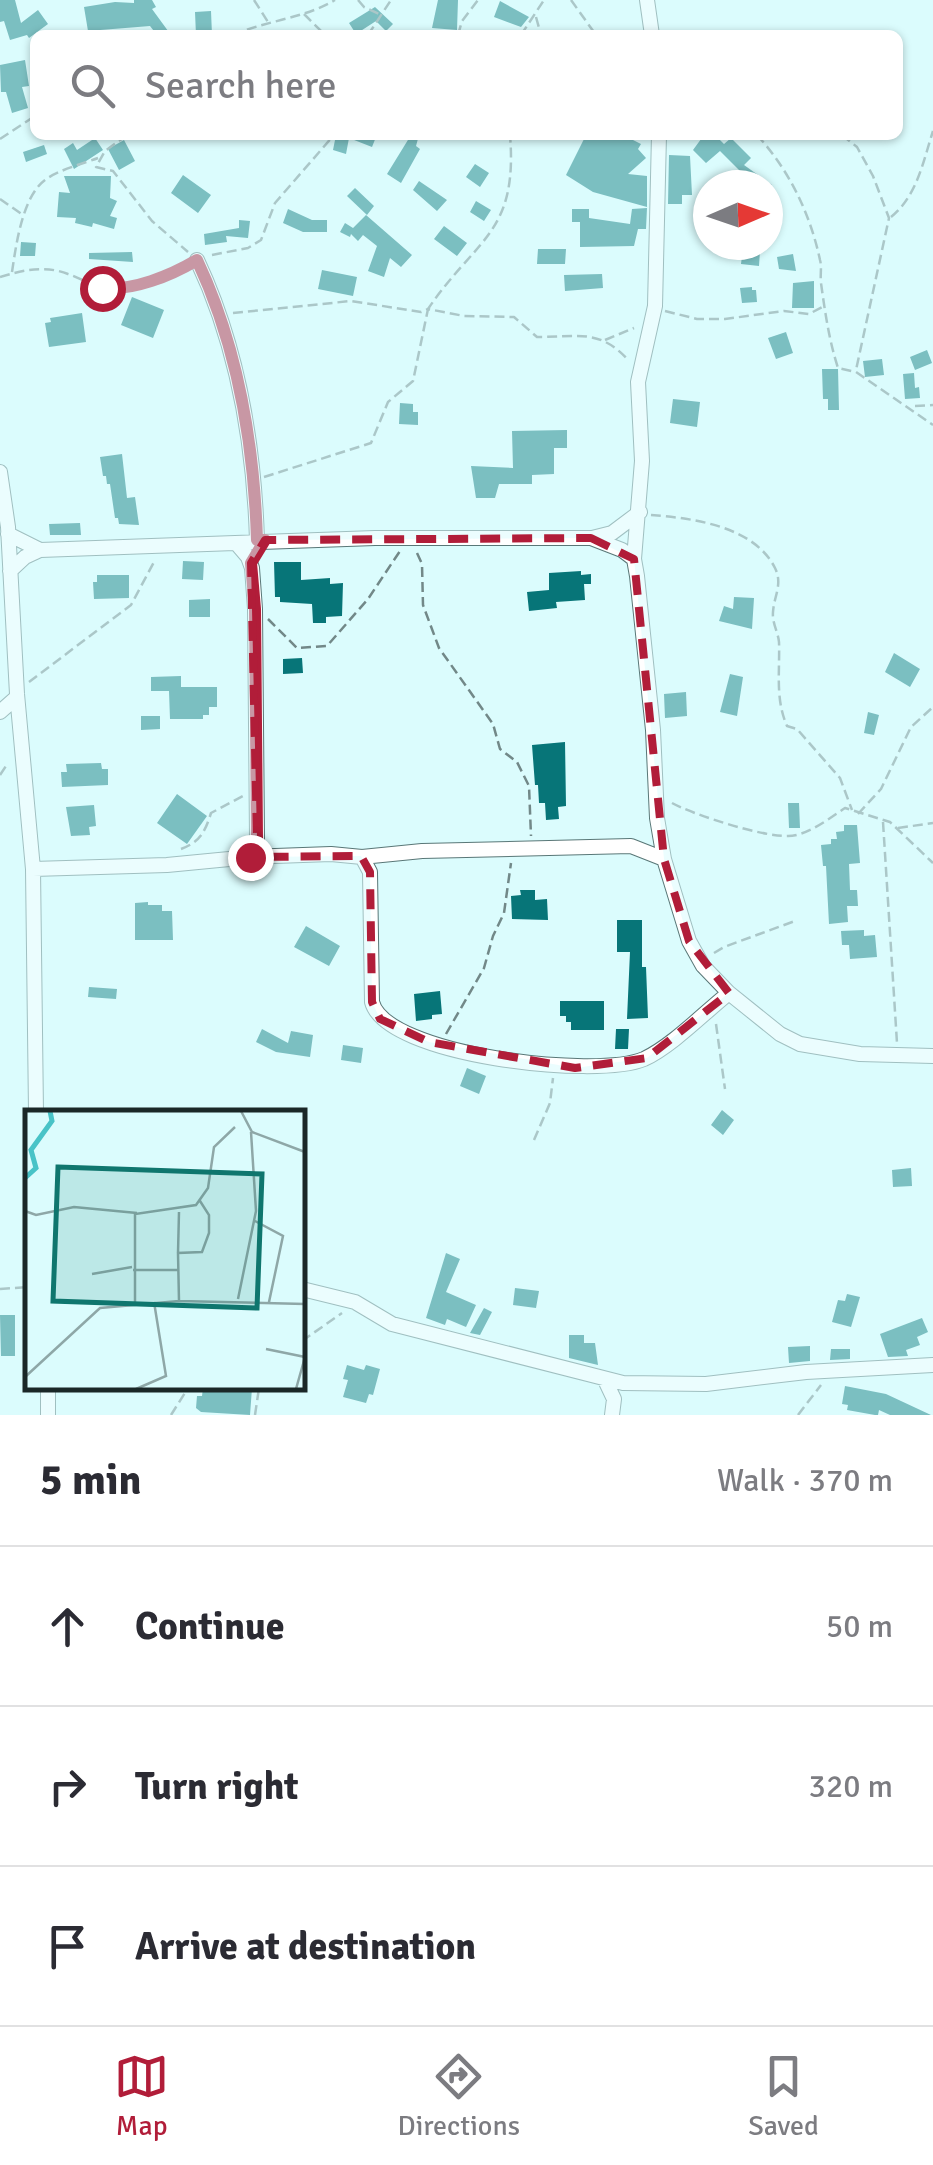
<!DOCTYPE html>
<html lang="en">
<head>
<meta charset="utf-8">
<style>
	:root { --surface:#fff; --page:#f2f2f3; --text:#2b2b33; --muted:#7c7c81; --line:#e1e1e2; --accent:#b11d39 }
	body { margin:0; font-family:Signika,sans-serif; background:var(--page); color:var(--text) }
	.compass { position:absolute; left:693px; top:170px; width:90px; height:90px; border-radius:50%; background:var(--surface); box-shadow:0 2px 8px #0004; rotate:88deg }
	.stop { position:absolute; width:30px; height:30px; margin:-22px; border:8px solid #b11d39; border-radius:50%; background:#fff }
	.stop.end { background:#b11d39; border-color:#fff; box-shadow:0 2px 10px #0008 }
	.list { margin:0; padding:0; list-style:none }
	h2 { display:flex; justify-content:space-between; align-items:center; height:130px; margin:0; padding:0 40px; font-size:42px }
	h2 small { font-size:32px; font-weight:400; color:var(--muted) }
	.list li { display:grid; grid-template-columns:65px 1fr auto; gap:30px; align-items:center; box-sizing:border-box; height:160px; padding:0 40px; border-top:2px solid var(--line) }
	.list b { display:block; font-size:38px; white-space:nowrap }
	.list em { font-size:32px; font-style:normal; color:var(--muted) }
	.icon { flex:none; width:55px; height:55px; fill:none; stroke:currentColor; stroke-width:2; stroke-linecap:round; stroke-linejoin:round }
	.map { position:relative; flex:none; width:933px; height:1415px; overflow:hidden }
	.search { position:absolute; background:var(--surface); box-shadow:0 2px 8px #0004; left:30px; right:30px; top:30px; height:110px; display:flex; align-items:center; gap:25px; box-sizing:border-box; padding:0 35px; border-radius:15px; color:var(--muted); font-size:38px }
	.sheet { height:610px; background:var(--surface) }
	nav { display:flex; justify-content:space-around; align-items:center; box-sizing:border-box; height:140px; border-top:2px solid var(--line); background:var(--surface); font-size:28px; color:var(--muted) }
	nav a { display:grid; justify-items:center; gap:5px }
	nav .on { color:var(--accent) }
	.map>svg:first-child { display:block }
	.building { fill:#077578 }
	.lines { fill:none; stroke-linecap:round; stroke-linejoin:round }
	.minor-casing { stroke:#597777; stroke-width:16 }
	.path { stroke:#728888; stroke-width:2.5; stroke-dasharray:10 5; stroke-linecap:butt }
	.minor { stroke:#fff; stroke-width:14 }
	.route { stroke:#b11d39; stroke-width:12 }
	.marked { fill:none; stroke:#b11d39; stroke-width:8; stroke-dasharray:20 12; stroke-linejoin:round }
	.inset-river { fill:none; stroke:#48c3c7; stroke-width:5 }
	.inset-road { fill:none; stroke:#8ea7a7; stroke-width:2.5 }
	.view { fill:#0f766e; fill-opacity:0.15; stroke:#0f766e; stroke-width:5 }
	.inset-edge { fill:none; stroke:#1a2727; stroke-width:5 }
</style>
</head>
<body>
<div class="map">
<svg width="933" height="1415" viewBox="0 0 933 1415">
	<rect width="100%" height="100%" fill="#dbfcfd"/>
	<path class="building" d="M0,0h15l6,23 17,-13 10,14 -19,14 -2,-3 -17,5 -6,-19 -4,1z
		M134,0h18l4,7 -4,2 19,26h-14l-7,-9 -62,5 -4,-24 31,-5 19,1z
		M438,0h20l-1,30 -25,-2z
		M500,1l29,16 -8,10 -27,-10z
		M375,7l18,17 -7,7 -10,-10 -20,13 -7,-11z
		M211,11l1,24h-16l-1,-23z
		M25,60l4,26 -7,1 6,21 -16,5 -6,-21h-5l-1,-27z
		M336,135h34l6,2 -4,10 -23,-9 -3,16 -13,-4z
		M411,135h8l-3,11 4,3 -19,34 -14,-9z
		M586,135h37l18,9 -3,5 8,9 -18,16 19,2v31l-54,-15 -27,-17z
		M704,135h11l9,9 7,-6 20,20 -7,7 28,20h-18l-34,-34 -14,12 -13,-13z
		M95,138l8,12 -29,19 -10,-20 9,-6 4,7z
		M124,140l11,21 -16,9 -11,-21z
		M44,145l3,9 -21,8 -3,-10z
		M669,155l21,1 2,39h-10v9h-14z
		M475,164l14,9 -9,14 -14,-10z
		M183,175l28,20 -13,18 -27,-20z
		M64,176h47l-1,22 7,3 -7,15 7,2 -3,11 -21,-6 -1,4 -17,-4 1,-5 -19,-1 2,-25 11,1z
		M419,181l28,19 -10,11 -24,-21z
		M355,188l19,18 -7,9 -20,-19z
		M476,201l15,9 -7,11 -14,-9z
		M647,208l-1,21h-8l-4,17 -54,1v-25h-8v-13h17v9l41,6 2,-15z
		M288,209l24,11h15v12h-24l-20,-9z
		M366,215l46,40 -11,12 -11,-9 -6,19 -16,-6 9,-25 -14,-11 -5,6 -7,-7 -1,3 -10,-5 5,-9 8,5z
		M239,220l11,1 -2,17 -22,-2 1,6 -22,3 -1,-11 35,-6z
		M444,226l23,17 -10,13 -23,-17z
		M21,242l15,1 -1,13h-15z
		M538,249h28l-1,15h-28z
		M743,249l17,2 -1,15 -18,-2z
		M132,252l1,10 -44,-3v-6z
		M793,254l3,17 -17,-2 -2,-12z
		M322,270l35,7 -4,19 -35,-7z
		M602,274l1,14 -38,3 -1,-16z
		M814,281v27h-22l1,-25z
		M752,287v3h4l1,12 -15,1 -2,-15z
		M132,297l32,13 -11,28 -32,-13z
		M82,313l4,29 -37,5 -4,-24 6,-1 -1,-4z
		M786,332l7,21 -17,6 -8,-21z
		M927,350l5,13 -17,7 -5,-13z
		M882,359l2,16 -19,2 -2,-16z
		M822,369h16l1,41h-11v-11h-5z
		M914,373l1,15 4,-1 1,11 -15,1 -2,-25z
		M673,399l27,3 -3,25 -27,-4z
		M400,403l13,1v8h5v13l-19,-1z
		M567,430v18h-13v26l-22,1v9h-33l-4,14h-19l-5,-32 42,2 -1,-37z
		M122,454l5,44 8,-1 4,28 -20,-1 -1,-6h-3l-5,-34h-3l-1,-8h-3l-3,-19z
		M80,523l1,12h-31l-1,-11z
		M183,561l21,1 -1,18 -21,-1z
		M274,562h27v18l29,-2v6l13,-1 -1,33 -16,1v6h-13l-1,-19 -32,-2v-5h-5z
		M581,571v4l10,-1v10h-7l1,16 -29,2 1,6 -28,3 -2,-19 22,-2v-17z
		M97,575h32v23l-35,1 -1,-17h4z
		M734,597l20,1 -2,31 -33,-8 5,-15 9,3z
		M210,599v18h-21v-17z
		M894,653l26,16 -10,18 -25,-15z
		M302,658l1,15 -20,1v-15z
		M730,674l13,3 -6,39 -17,-4z
		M181,676v11h36v20h-8v8h-6v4h-33l-1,-28h-18v-14z
		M686,692l1,24 -22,2 -1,-24z
		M868,712l11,3 -5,20 -10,-2z
		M141,716h19v13l-19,1z
		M565,742l1,64 -8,1 1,12 -13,1 -1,-17h-6l-1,-18h-3l-3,-40z
		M101,763l1,6h6v16l-46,2 -1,-15h6l-1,-8z
		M177,794l30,22 -20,28 -30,-21z
		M788,803h11l1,25h-11z
		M94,805l2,21 -7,1 1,8 -19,1 -5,-29z
		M844,825h13l3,38 -11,1 1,26h7l1,16h-11l1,16 -19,2 -3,-58h-3l-2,-21 10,-1v-5h6l-1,-7 8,-1z
		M520,890h15v10l12,-1 1,21 -36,-1 -1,-23 10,-1z
		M148,902v3h14v6h10l1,29h-38v-37z
		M617,920h25v47h4l2,51 -21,1 3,-67h-13z
		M306,926l34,20 -11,20 -35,-19z
		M864,930v6l11,-1 2,22 -27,2 -1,-14h-7l-1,-14z
		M89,987l28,2 -1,10 -28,-2z
		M440,991l2,23 -10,1v4l-16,2 -2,-27z
		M560,1001h44v29h-33v-8h-5v-6h-6z
		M262,1029l26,14 3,-12 22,4 -3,22 -34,-5 -20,-10z
		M616,1029h13l-1,20h-13z
		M343,1045l20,3 -2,15 -20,-3z
		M467,1068l19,8 -7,18 -19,-8z
		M722,1110l12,10 -11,15 -12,-10z
		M911,1168l1,18 -19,1 -1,-17z
		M446,1253l14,6 -14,33 30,13 -10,22 -19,-8 -2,6 -19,-7z
		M515,1288l24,3 -3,17 -23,-3z
		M847,1294l13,3 -9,30 -19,-5 6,-22 7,1z
		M484,1308l8,4 -12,23 -10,-2z
		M0,1315h15v41h-14z
		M922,1318l6,14 -11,5 3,8 -14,5 2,6 -20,1 -8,-23z
		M569,1335h15v8h11l3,22 -29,-7z
		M810,1346v15l-21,2 -1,-16z
		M831,1349h19v10l-20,1z
		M347,1365l17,5 2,-5 14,4 -7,26 -4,-1 -3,9 -23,-6 5,-17 -5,-1z
		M845,1386l41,8 45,21h-41l-11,-5 -1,5h-3l-28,-5 1,-5 -6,-1z
		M203,1388h49l-2,27 -49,-3 -5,-4 1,-12h5z"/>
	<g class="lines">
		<defs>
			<path id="minor" d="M647,0l5,35
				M197,260c41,87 57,184 60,280
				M0,472l8,55 9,167 16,175 3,243
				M8,534l32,16
				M592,538l20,-5 28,-21
				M236,543l12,14 4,11 3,41 2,229 -7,19
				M634,559l8,-98 -4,-79 17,-76 4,-171
				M10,571l15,-14 15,-7 335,-12h216l31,12 12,9 3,17 16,154 4,88 7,41 25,82 14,25 26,27 51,41 20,10 60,10 73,2
				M0,712l17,-15
				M362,857l60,-6 209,-5 33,13
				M33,869l134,-4 83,-8 81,-3 31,3 8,15 2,130c14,54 225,77 272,57 28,-13 61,-47 85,-66
				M302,1289l53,13 37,22 231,59 83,1 100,-12 127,-7
				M605,1380l9,19 -2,16
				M48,1415v-27"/>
		</defs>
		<use href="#minor" class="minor-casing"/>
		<path class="path" d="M254,0l14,22
			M358,0l6,7 15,7
			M571,0l25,35
			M304,14l19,19 12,2
			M536,17l5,18
			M771,34v1
			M233,35c31,-14 73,-17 102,-35
			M368,35l23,-35
			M458,35l4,-14 16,-21
			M521,35l23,-35
			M127,135l-22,16 -9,16 17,4 39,50 36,31
			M757,135c32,35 53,78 63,125 2,7 0,15 1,23 4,29 8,57 17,85l18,4 77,53
			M842,135l15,12 16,29 16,42 -33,152
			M0,139l35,-23
			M0,199l23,16
			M891,217c26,-21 32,-55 42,-86
			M212,255l36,-7 13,-8 14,-37 59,-68
			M12,272c4,-26 10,-75 33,-92 13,-10 37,-16 53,-22
			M0,277c23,-7 45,-12 68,-3 14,4 28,16 44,15 25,0 52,-13 74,-22
			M665,311l32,8h28l59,-8 25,3 15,-8
			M233,313l118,-12 70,11 7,-3c48,-71 90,-75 82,-174
			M605,340l29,-12
			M915,406l18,-1
			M264,477l107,-34 17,-41 25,-21 15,-72 36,7 50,1 23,20c40,0 63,-9 92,24
			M651,515c41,3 103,11 124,53 8,16 -1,28 -2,44 -1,11 5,20 6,30 1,29 -4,57 8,84l10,3 43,49 12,32
			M417,553l5,11 1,41 16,43 54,76 7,25 17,13 12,24 2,50
			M268,619l29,29 30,-2 41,-47 32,-48
			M29,682l102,-77 23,-43
			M0,775l8,-12
			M672,803c22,12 91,34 116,33 19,0 42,-18 57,-28l45,14 43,41
			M858,814l23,-25 30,-62 22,-20
			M883,822l14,221
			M898,828l35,-5
			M181,849c19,-7 24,-17 30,-36l32,-17
			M714,953l10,-6 71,-26
			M716,1024l9,65
			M446,1034l38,-66 9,-32 11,-23 7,-50
			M534,1140l16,-37 3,-25
			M0,1289l28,-2
			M302,1341l40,-28
			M171,1415l17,-27
			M255,1415l4,-27
			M798,1415l23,-30"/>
		<use href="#minor" class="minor"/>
	</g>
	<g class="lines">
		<path class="route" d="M102,288c31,3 68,-12 95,-28 41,87 57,184 60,280h8l-14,23 4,46 2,229 -7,19"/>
	</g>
	<path d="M0 0H933V1415H0ZM591,538l43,21 30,300 25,82 40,52 -82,65 -72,10 -146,-26 -49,-23 -8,-17 -2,-130 -9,-16 -111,1 7,-19 -6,-275 14,-23z" fill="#dbfcfd" fill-opacity=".55" fill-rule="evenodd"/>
	<path class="marked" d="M591,538l43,21 30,300 25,82 40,52 -82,65 -72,10 -146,-26 -49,-23 -8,-17 -2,-130 -9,-16 -111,1 7,-19 -6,-275 14,-23z"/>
	<g transform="translate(25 1110)">
		<rect width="280" height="280" fill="#dbfcfd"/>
		<path class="inset-river" d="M0,68l11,-10 -5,-18 21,-29 -2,-10"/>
		<path class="inset-road" d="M216,1l11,21 53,20M0,101l11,4 38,-8 63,6M230,111l28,15 -14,66M153,143l1,-41M108,160h45M67,164l40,-7M213,189l18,-88 -5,-79M154,191l-1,-48 24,-1 7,-19v-18l-9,-14M110,193v-89l61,-9 12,-17 6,-41 21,-20M241,239l39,8 -9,32M0,267l75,-69 79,-7 126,3M111,279l30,-13 -12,-74"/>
		<path class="view" d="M33,57l204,7 -5,134 -204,-7z"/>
		<rect width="280" height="280" class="inset-edge"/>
	</g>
</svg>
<svg class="compass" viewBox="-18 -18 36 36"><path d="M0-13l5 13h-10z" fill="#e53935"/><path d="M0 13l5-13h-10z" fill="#7c7c81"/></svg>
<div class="stop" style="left:102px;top:288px"></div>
<div class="stop end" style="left:250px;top:857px"></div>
<div class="search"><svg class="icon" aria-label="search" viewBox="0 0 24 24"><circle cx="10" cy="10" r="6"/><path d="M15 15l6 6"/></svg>Search here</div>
</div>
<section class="sheet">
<h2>5 min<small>Walk · 370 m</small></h2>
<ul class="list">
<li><svg class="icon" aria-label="ahead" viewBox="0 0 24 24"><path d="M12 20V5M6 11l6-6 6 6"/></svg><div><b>Continue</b></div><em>50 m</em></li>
<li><svg class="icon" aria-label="right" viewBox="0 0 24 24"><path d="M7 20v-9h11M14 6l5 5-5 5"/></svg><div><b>Turn right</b></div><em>320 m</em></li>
<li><svg class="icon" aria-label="arrive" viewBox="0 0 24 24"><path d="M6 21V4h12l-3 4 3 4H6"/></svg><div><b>Arrive at destination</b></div></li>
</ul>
</section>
<nav>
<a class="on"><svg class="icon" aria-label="map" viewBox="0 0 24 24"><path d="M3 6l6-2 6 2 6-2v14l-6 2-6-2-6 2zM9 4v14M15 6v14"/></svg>Map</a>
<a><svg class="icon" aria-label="directions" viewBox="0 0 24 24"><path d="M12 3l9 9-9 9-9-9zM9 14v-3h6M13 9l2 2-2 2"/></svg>Directions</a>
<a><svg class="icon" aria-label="saved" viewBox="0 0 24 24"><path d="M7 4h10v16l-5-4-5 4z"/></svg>Saved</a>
</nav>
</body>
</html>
